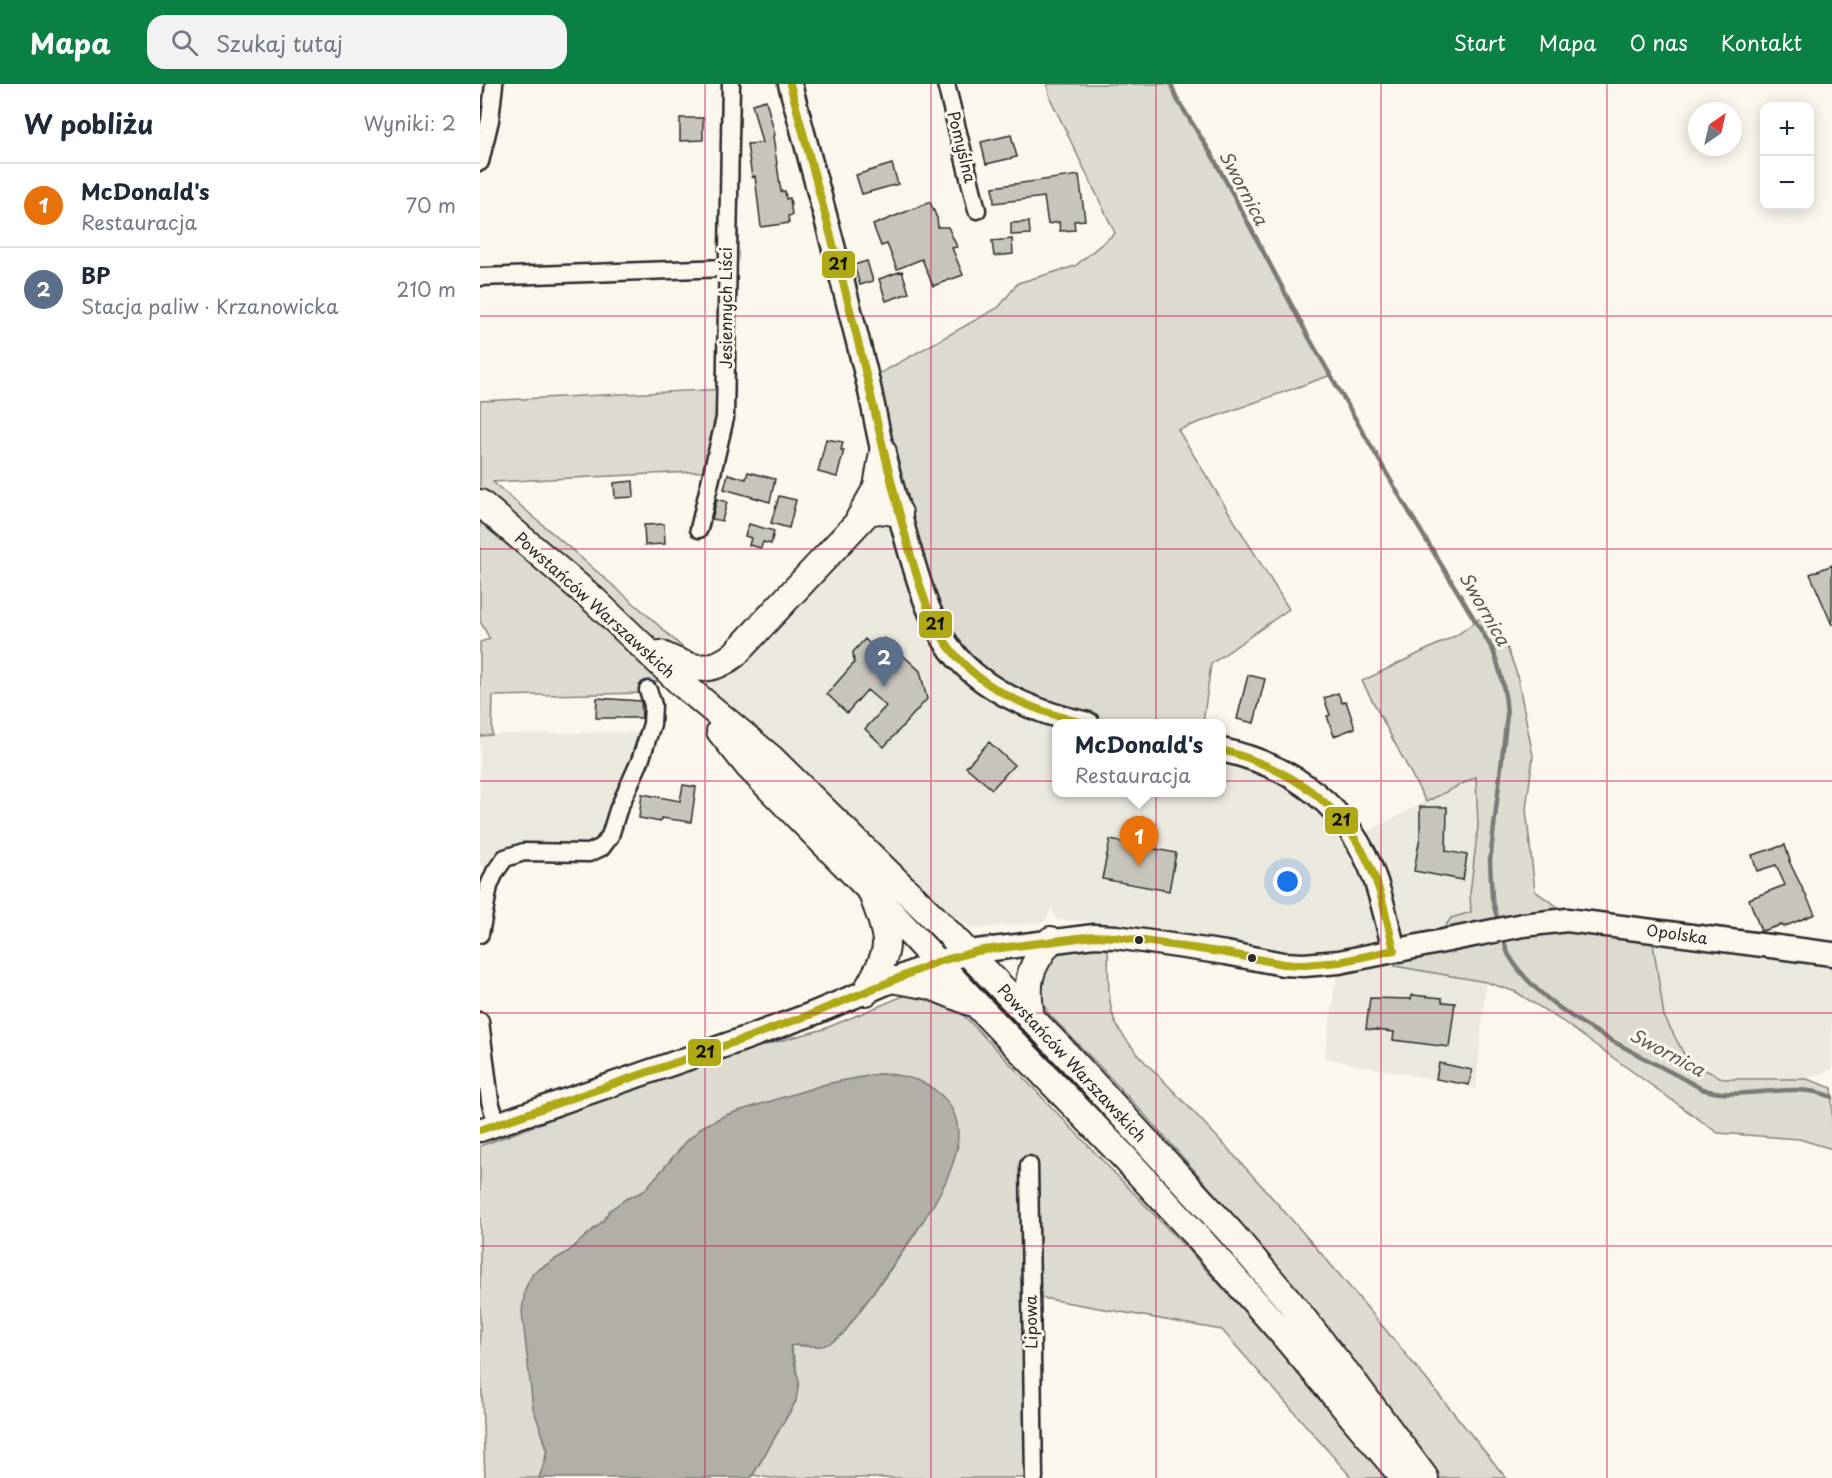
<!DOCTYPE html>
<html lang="pl">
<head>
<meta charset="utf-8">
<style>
	:root { --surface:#fff; --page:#f2f2f3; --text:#1f2937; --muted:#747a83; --line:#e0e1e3; --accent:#0b8043 }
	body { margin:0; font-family:"Playpen Sans",sans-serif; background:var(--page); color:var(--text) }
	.controls { position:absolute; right:18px; top:18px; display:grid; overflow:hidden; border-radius:12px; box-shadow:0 3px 15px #0003 }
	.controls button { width:54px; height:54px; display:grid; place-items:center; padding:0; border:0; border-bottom:2px solid var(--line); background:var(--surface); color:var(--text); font:30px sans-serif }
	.compass { position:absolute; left:1208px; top:18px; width:54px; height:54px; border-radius:50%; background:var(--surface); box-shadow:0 3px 15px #0003; rotate:34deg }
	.you { position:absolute; left:808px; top:798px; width:21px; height:21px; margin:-15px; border:4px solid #fff; border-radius:50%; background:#1a73e8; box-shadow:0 0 0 9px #1a73e833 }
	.badge { display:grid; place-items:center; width:39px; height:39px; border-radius:50%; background:var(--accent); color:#fff; font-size:20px; font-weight:700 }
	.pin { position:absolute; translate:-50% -50px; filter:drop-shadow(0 2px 3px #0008) }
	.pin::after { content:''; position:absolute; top:32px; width:21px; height:18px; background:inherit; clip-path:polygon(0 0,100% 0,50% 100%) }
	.popup { position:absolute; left:572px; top:635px; width:174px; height:78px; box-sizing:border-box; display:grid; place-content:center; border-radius:12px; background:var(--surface); filter:drop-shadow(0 2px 4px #0005); font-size:20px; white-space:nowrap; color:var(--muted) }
	.popup b { font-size:22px; color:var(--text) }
	.popup::after { content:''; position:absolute; left:50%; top:100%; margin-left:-12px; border:12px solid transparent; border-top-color:var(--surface) }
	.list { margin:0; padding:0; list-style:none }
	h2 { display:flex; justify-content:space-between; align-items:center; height:78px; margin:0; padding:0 24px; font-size:26px }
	h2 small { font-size:20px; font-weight:400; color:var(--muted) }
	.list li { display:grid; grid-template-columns:39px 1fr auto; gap:18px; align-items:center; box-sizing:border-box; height:84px; padding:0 24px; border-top:2px solid var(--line) }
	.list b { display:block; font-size:22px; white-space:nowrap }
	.list p { margin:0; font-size:20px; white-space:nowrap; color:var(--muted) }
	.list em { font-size:20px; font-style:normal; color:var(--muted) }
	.icon { flex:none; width:33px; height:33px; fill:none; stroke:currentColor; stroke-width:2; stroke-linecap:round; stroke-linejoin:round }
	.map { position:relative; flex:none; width:1352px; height:1394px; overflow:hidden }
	header { display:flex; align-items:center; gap:36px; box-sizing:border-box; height:84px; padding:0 30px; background:var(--accent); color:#fff }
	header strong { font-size:28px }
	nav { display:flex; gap:33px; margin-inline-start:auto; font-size:21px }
	.search { width:420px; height:54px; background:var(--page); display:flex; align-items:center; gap:15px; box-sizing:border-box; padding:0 21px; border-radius:18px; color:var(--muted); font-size:22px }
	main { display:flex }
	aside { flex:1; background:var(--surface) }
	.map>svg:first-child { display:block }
	.built { fill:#ebe8de }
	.green { fill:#dddad0; stroke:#84827e; stroke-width:1.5 }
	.water { fill:#b1afa7; stroke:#7b7a75; stroke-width:1.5 }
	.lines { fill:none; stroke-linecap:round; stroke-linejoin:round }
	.stream { stroke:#7b7a75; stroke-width:4.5 }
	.building { fill:#c7c4bc; stroke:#2b2b2b; stroke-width:1.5 }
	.street-casing { stroke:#2b2b2b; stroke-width:21 }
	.secondary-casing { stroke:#2b2b2b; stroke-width:27 }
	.primary-casing { stroke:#2b2b2b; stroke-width:30 }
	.street { stroke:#fbf7ec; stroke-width:16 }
	.secondary { stroke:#fbf7ec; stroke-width:22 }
	.primary { stroke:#fbf7ec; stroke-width:26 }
	.bus-1-casing { stroke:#fbf7ec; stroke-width:12 }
	.bus-1 { stroke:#afa914; stroke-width:8 }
	.grid { fill:none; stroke:#c2185b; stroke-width:1.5; stroke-opacity:0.55 }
	.bus-dot { fill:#2b2b2b; stroke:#fbf7ec; stroke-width:2 }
	.labels { text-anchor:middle; stroke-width:6; stroke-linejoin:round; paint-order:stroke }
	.street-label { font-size:16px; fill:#2b2b2b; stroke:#fbf7ec }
	.water-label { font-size:18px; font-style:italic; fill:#5a5956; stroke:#fbf7ec }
	.line-badge { stroke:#fbf7ec; stroke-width:2 }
	.pale-badge-label { font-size:16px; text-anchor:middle; font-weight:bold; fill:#111 }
</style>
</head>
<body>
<header>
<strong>Mapa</strong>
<div class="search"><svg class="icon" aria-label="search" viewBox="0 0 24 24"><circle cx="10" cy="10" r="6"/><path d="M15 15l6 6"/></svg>Szukaj tutaj</div>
<nav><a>Start</a><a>Mapa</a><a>O nas</a><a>Kontakt</a></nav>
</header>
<main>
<aside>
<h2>W pobliżu<small>Wyniki: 2</small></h2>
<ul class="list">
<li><span class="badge" style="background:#e8710a">1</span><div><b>McDonald's</b><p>Restauracja</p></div><em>70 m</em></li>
<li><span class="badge" style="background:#5c6f8a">2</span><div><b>BP</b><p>Stacja paliw · Krzanowicka</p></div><em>210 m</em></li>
</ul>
</aside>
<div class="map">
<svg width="1352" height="1394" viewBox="0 0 1352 1394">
	<rect width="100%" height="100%" fill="#fbf7ec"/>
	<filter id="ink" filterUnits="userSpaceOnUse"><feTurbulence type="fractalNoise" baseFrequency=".0167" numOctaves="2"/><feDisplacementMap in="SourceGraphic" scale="12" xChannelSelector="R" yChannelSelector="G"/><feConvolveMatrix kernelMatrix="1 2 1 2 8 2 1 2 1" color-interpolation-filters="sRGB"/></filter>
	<g filter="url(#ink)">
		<path class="built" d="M402,426l174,214v68h166v-42l37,10 96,78 121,-62 2,50 -8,68 1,18 -37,31 -39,23 91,16 -10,106 -152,-30 15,-95 -17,1 -119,-28 -83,-13 -63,-3 -5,-11 -8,13 -72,7 -34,-24 -143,-145 -120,-98 24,7z
			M163,648l-41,115 -78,5 -29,20 -15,-7v-129l20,-2z
			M1171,846l181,24v115l-25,10h-83l-36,-17 -24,-46z"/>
		<path class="green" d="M567,0h124l6,15 35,56 31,61 88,159 -153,55 111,179 -78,55 -8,59 -115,1 -40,-11 -98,-65 -82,-268 131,-73 19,-24 57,-17 40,-33 -65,-135z
			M246,305l-14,82 -219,11 152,131 61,56 -31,-7 -27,28 1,3 -156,3 -1,39 -12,1v-94l10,-3 -10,-18v-220z
			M1006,530l13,12 18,48 16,82 -7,53 9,82 42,29 74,10 13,86 24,46 36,17h83l25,9v61l-33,-10 -81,-6 -156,-112 -46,-29 -30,-10 -91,-16 -1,-16 40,-7 17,-25 20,-6 -1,-18 8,-68 -2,-49 -50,25 -64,-121 95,-46z
			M628,861c1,24 -2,57 8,79 6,12 16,23 25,34 131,131 249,275 365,420h-71c-65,-86 -127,-174 -197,-257 -60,-71 -124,-141 -190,-208 -17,-31 -8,-35 8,-63z
			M428,910l41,6 242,253 66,73 132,152h-37l-130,-148 -191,-34 3,182h-264l-17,-3 43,-74v-38l-6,-17c6,-2 12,1 18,0 6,0 26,-6 31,-9 7,-4 17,-22 23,-29 37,-49 77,-102 96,-162l-63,-72h-17l-52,10 -100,31 -24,12 -16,15 -42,49 -18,8 -16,11 -7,11 -34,30 -36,22 10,163c6,20 2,23 -4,42h-54l-5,-133v-199l99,-37 31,-15 133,-43 81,-22z"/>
		<path class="water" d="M398,990c23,0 46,5 63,21 49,46 -21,129 -48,170 -13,17 -25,35 -38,52 -5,7 -10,16 -17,21 -20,16 -31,3 -48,8l9,35 -3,20 -45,77h-212l7,-18 2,-10 -15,-42 -11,-96 3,-23 8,-16 36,-22 34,-30 7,-11 16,-11 18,-8 42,-49 16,-15 24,-12 100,-31z"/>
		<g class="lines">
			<path class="stream" d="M691,0l6,15 35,56 96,181 94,164 91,150c8,22 13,42 14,65l-17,146 2,37 7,27
				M1022,851c3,7 4,16 8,22 36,60 132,97 192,132 42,14 88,-10 130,8"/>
		</g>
		<path class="building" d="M286,16l9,35 -2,1 8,56 4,-1 1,8 4,-1 2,17 -4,1 1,7 -28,4 -6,-51 -3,1 -5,-33 15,-1 -10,-39z
			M200,34h23v22l-23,1z
			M531,51l6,22 -31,7 -5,-22z
			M412,80l6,20 -36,10 -6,-19z
			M599,91l6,45 -11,1 1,9 -15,1 -1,-9 -11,2 -4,-27 -50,6 -1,-16z
			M450,118l7,16 1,9h10l9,20 -5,1 11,27 -30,11 -11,-27 -25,10 -10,-25 -6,2 -8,-21z
			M549,138l1,12 -19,1v-12z
			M532,155l1,15 -19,2 -2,-15z
			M387,177l6,20 -13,4 -6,-20z
			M422,187l7,22 -23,8 -7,-22z
			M346,355l17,3 -2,8h3l-7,27 -19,-5z
			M268,388l27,7 -5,23 -46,-13 4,-15 18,5z
			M153,397l1,16 -19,1 -1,-15z
			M299,412l17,4 -7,28 -18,-5z
			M237,415l10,3 -5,19 -10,-2z
			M184,440l1,20 -20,1 -1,-20z
			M269,440l25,7 -3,13 -8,-2 -2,6 -12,-3 2,-7 -6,-2z
			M1352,481v60l-22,-51z
			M404,554l36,33 7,28 -43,48 -19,-18 21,-23 -19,-16 -20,23 -20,-19 27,-31 -1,-11 12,-13 10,10z
			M768,591l17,4 -11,44 -17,-4z
			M858,609l4,10 4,-2 9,27 -21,8 -7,-20 3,-1 -6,-17z
			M117,614l44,3 1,17h-46z
			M509,658l25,23 -22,24 -26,-22z
			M203,701l13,2 -5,35 -30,-4 -1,4 -21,-4 3,-24 38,7z
			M940,723h27l-1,44 21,4 -4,25 -49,-9 6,-34z
			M630,756l66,13 -7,38 -67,-12z
			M1305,761l5,16h-1l26,53 -32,13 -1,-2 -21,6 -12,-32 36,-14 -9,-20 -19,6 -5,-16z
			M932,911l30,3v4l13,1 -6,44 -56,-7 1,-8 -28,-3 4,-31 41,1z
			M959,979l33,7 -3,15 -33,-6z"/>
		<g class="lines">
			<defs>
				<path id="street" d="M466,0l31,126
					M0,78l10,-42 4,-36
					M0,193l246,-9
					M219,445l26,-111 6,-334
					M0,850l9,-48 6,-14 10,-14 19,-6 65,1 13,-6 8,-11 8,-26 22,-49 12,-37 1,-19 -5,-15
					M0,937l10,80 7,23
					M549,1081l5,313"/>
				<path id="secondary" d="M310,0c26,98 53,196 77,294 6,25 10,51 16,75 8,31 17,62 25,92 11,36 20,74 43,105 32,42 87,63 137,74
					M742,666c72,16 128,58 153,129 8,23 13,48 19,71
					M0,1046l258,-89 74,-27 125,-52 40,-11 117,-15 22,1 110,16 57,11 21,1 35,-3 184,-37 44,-5 265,34"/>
				<path id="primary" d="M0,419l114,97 88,84 89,74 164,161 130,134 166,180 59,69 65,82 70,94
					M379,435l18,-32 6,-35
					M180,570c28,14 47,22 74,1l133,-142c11,-5 20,-2 32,0
					M240,647l29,36 121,123 106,114 147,152 81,88 79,90 121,144
					M416,896l35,6 39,16
					M386,908c7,-14 20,-32 20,-48 0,-15 -7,-31 -12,-45
					M551,935c-5,-36 -4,-50 20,-79"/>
			</defs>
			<use href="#street" class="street-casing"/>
			<use href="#secondary" class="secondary-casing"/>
			<use href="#primary" class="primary-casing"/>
			<use href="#street" class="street"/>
			<use href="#secondary" class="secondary"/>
			<use href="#primary" class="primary"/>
			<defs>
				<path id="bus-1" d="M310,0c26,98 54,196 77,295 14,59 27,118 44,177 10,33 19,68 41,95 34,42 84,60 134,73
					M742,666c73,20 125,56 153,128 9,23 13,48 19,72
					M0,1046l258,-89 74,-27 125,-52 40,-11 117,-15 22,1 110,16 57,11 21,1 35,-3 55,-12"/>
			</defs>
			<use href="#bus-1" class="bus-1-casing"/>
			<use href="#bus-1" class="bus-1"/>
		</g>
	</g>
	<path class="grid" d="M225,0v1394M451,0v1394M676,0v1394M901,0v1394M1127,0v1394M0,232h1352M0,465h1352M0,697h1352M0,929h1352M0,1162h1352"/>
	<g class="bus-dot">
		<circle cx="659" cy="856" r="5"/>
		<circle cx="772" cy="874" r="5"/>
	</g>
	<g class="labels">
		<g class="street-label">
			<text transform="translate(482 63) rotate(76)" y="6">Pomyślna</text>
			<text transform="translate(246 224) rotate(-90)" y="6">Jesiennych Liści</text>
			<text transform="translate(115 521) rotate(42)" y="6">Powstańców Warszawskich</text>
			<text transform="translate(1197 850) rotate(8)" y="6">Opolska</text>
			<text transform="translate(592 979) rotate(47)" y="6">Powstańców Warszawskich</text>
			<text transform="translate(551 1238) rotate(-91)" y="6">Lipowa</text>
		</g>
		<g class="water-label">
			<text transform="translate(763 104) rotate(62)" y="6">Swornica</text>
			<text transform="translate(1004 525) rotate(60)" y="6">Swornica</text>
			<text transform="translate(1187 969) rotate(28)" y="6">Swornica</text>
		</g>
	</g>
	<g class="line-badge">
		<rect x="341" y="166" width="35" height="29" rx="6" fill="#afa914"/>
		<rect x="438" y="526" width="35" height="29" rx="6" fill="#afa914"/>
		<rect x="844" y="722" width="35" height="29" rx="6" fill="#afa914"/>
		<rect x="207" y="954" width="35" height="29" rx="6" fill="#afa914"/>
	</g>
	<g class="pale-badge-label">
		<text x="358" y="186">21</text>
		<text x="455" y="546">21</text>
		<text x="861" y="742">21</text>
		<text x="225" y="974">21</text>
	</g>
</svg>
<div class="controls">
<button>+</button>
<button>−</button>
</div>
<svg class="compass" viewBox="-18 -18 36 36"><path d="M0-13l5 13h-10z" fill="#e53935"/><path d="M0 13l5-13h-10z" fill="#747a83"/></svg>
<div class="you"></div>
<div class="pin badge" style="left:659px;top:782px;background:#e8710a">1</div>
<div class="popup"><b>McDonald's</b>Restauracja</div>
<div class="pin badge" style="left:404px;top:603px;background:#5c6f8a">2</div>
</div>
</main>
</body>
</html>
